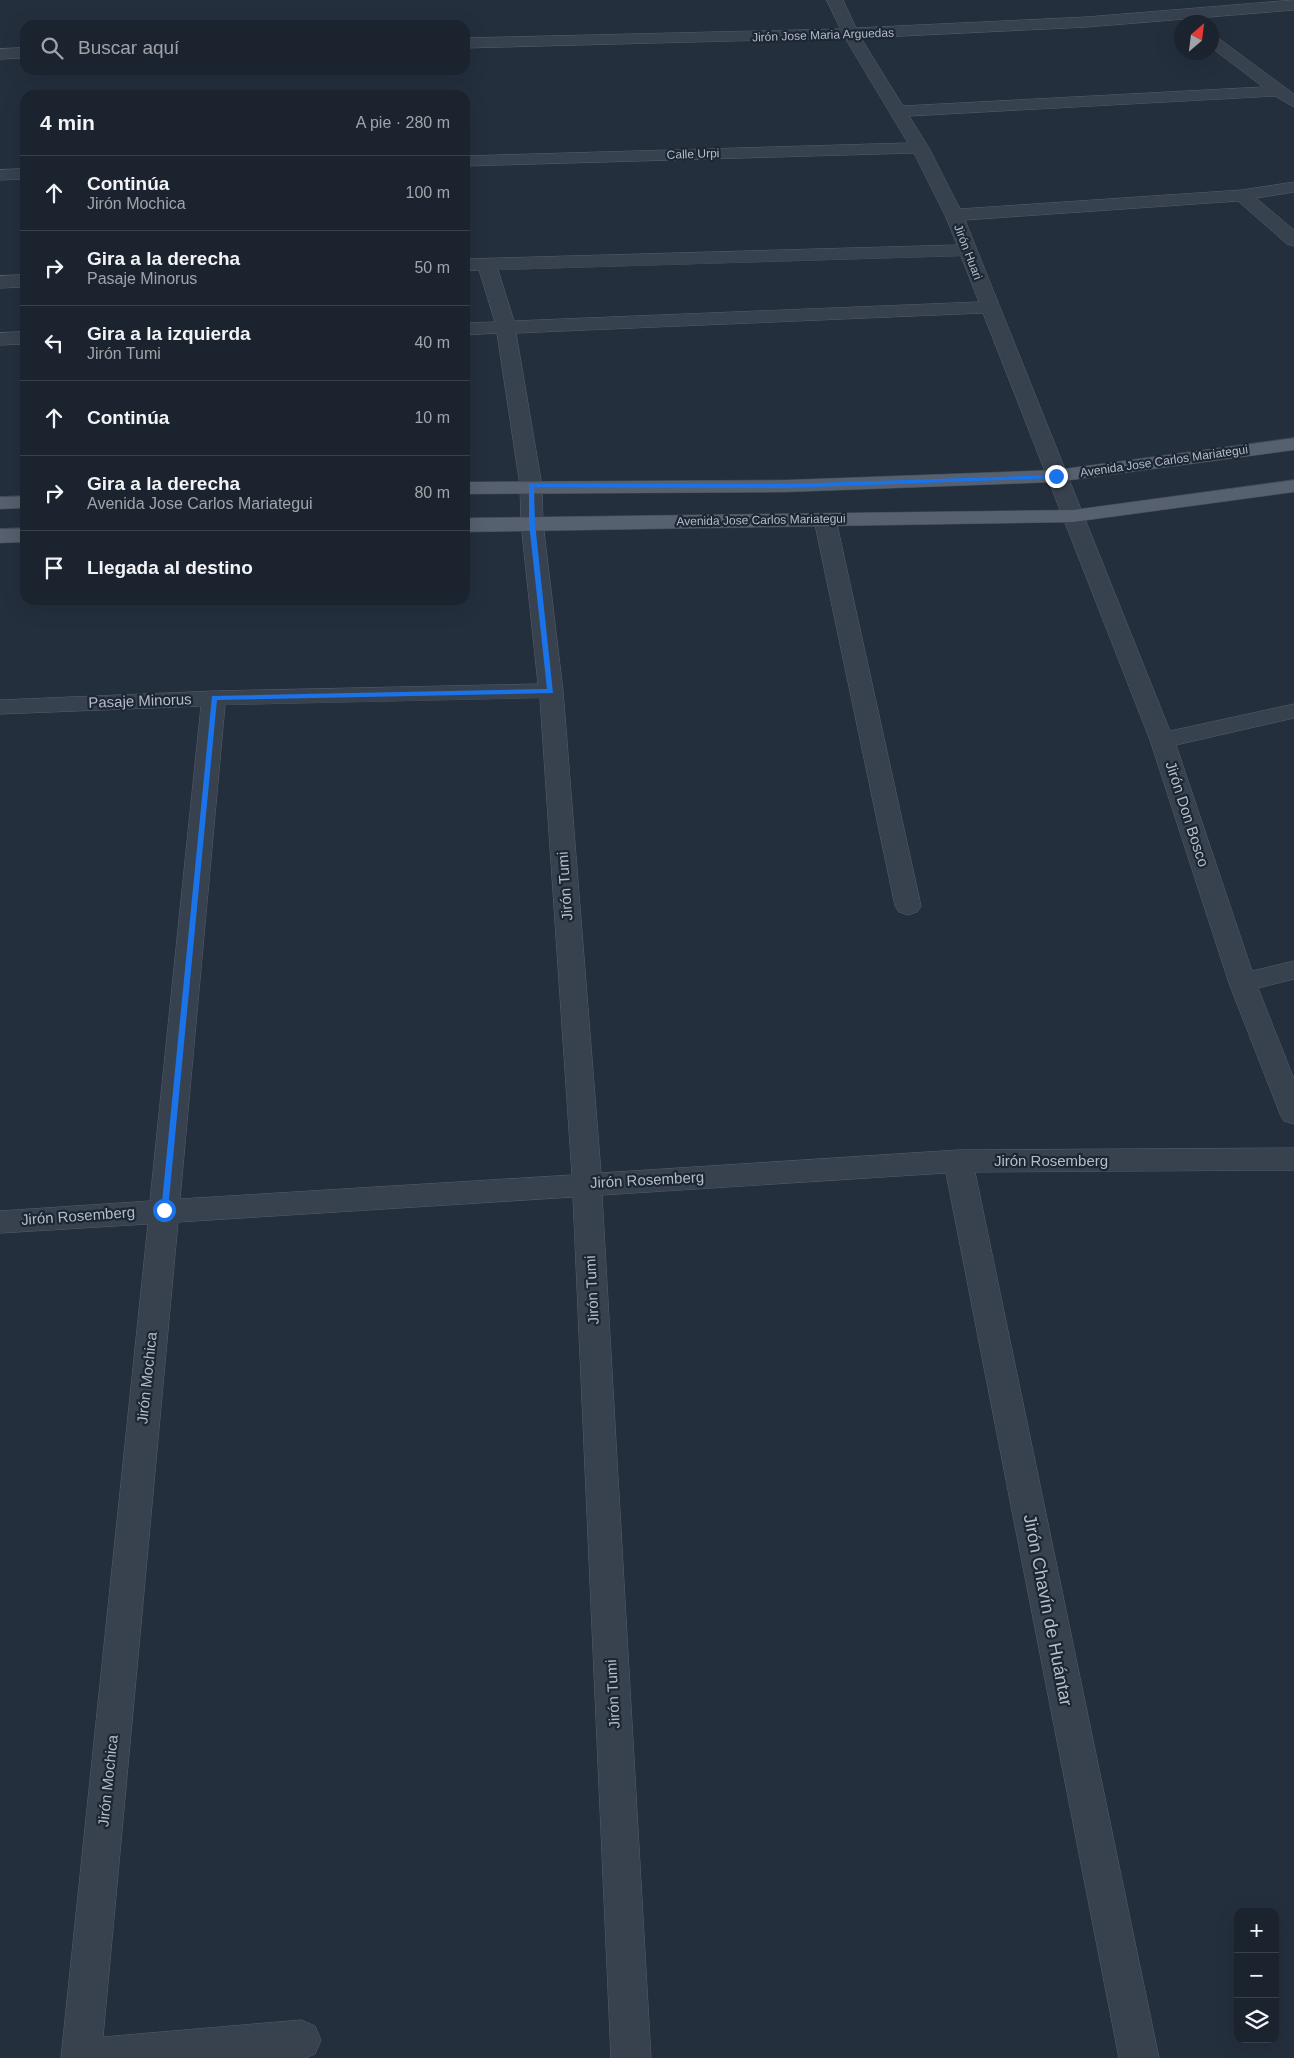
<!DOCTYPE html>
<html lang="es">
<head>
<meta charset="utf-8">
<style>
	:root { --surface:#1b232e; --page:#242b36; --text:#f1f3f6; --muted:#a0a4aa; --line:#39404a }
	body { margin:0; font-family:Arial,sans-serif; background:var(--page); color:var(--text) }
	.controls { position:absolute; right:15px; bottom:15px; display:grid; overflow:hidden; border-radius:10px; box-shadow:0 5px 20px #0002 }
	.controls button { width:45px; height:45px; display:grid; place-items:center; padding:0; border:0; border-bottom:1px solid var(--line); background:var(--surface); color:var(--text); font:25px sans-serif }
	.compass { position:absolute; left:1174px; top:15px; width:45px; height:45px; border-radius:50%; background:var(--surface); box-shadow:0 5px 20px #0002; rotate:28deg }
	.stop { position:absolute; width:15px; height:15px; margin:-11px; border:4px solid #1a73e8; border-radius:50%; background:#fff }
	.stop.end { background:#1a73e8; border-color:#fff; box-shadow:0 1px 5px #0008 }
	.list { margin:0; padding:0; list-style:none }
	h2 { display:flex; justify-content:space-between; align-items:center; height:65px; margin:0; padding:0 20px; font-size:21px }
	h2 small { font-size:16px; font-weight:400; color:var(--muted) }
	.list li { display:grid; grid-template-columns:32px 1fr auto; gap:15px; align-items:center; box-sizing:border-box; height:75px; padding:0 20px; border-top:1px solid var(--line) }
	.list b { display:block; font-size:19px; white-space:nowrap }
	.list p { margin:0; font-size:16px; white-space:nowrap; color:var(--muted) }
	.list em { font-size:16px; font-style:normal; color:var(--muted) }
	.icon { flex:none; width:28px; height:28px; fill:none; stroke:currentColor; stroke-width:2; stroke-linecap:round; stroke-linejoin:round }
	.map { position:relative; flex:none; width:1294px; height:2058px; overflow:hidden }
	.search { position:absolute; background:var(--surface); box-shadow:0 5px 20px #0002; left:20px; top:20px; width:450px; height:55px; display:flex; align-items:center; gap:12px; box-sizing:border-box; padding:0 18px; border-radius:15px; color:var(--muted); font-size:19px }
	.panel { position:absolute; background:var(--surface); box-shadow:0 5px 20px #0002; left:20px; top:90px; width:450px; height:515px; border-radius:15px }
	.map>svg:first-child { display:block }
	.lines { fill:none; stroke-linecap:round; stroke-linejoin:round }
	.minor-casing { stroke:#565f6c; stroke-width:1 }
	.major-casing { stroke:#414a57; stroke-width:1 }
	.minor { fill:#38414e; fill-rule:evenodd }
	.major { fill:#56606e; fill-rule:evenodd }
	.route { fill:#1a73e8 }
	.labels { text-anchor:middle; stroke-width:4.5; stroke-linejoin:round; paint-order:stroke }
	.far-street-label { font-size:12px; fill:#b4bcc9; stroke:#1d2633 }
	.street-label { font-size:15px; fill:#b4bcc9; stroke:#1d2633 }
	.near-street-label { font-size:18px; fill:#b4bcc9; stroke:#1d2633 }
</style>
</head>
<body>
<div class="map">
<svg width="1294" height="2058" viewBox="0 0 1294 2058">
	<rect width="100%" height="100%" fill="#242f3e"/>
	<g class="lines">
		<defs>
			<path id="minor" d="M827,0h16l13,28 231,-11 207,-17v10l-207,17 -226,11 42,68 360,-19 -51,-39v-12l6,2 76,56v13l-19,-11 -366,20 20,32 31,61 282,-19 52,-8v10l-38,6 38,32v16l-7,-2 -49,-43 -273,19 205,511 124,-27v14l-118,27 76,226 42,-10v18l-36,9 36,91v45l-10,-3 -4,-7 -51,-131 -79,-243 -167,-427 -467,20 26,153 1,37 20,168 38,482 357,-23 336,-2v22l-319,2 184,886h-40l-173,-885 -344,22 49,863h-40l-38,-861 -395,25 -75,815 198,-17 14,6 6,14 -6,14 -10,4h-244l87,-834 -148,9v-22l150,-10 51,-495 -201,8v-14l214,-9 324,-7 -17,-161 -1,-37 -23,-153 -32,2v-12l30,-1 -16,-52 -14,1v-12l492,-14 -12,-30 -31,-62 -449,13v-10l443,-13 -63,-105 -380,10v-10l375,-9zM961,256l18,46 -465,19 -16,-51zM540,698l32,477 -392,24 45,-494z
				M25,48v10l-25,1v-10z
				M25,169v10l-25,1v-10z
				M25,275v12l-25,1v-12z
				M25,332v12l-25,1v-12z
				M825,514l8,1 3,5 85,386 -4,6 -9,3 -9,-3 -4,-6 -81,-386 3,-5z"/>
			<path id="major" d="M1294,438v12l-238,32 -269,10 -322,2v-12l322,-2 269,-10z
				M1294,480v12l-221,30 -608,10v-14l608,-8z
				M25,496v12l-25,1v-12z
				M25,528v14l-25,1v-14z"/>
		</defs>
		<use href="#minor" class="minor-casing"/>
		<use href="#major" class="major-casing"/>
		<use href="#minor" class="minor"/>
		<use href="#major" class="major"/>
	</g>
	<path class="route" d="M1056,475l3,3 -272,10 -253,-1 1,36 18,170 -336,7 -49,510 -1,2h-6l51,-516 335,-7 -18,-166v-39h258z"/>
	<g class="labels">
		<g class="far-street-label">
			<text transform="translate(823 35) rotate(-2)" y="4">Jirón Jose Maria Arguedas</text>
			<text transform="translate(693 154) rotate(-2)" y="4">Calle Urpi</text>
			<text transform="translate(968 252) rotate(69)" y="4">Jirón Huari</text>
			<text transform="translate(1164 461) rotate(-8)" y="4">Avenida Jose Carlos Mariategui</text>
			<text transform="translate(761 520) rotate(-1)" y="4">Avenida Jose Carlos Mariategui</text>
		</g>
		<g class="street-label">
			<text transform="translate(140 701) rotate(-2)" y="5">Pasaje Minorus</text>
			<text transform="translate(1187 814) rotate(72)" y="5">Jirón Don Bosco</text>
			<text transform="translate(565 886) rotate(-94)" y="5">Jirón Tumi</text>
			<text x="1051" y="1166">Jirón Rosemberg</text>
			<text transform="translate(647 1180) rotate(-3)" y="5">Jirón Rosemberg</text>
			<text transform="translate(78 1216) rotate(-4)" y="5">Jirón Rosemberg</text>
			<text transform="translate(592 1290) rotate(-93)" y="5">Jirón Tumi</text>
			<text transform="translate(147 1378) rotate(-84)" y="5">Jirón Mochica</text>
			<text transform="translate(613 1694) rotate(-93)" y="5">Jirón Tumi</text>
			<text transform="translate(108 1781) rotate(-84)" y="5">Jirón Mochica</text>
		</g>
		<g class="near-street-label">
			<text transform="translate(1048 1610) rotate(79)" y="6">Jirón Chavín de Huántar</text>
		</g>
	</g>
</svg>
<div class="controls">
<button>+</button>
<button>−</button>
<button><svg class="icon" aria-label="layers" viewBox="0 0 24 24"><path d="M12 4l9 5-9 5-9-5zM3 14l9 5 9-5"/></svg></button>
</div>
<svg class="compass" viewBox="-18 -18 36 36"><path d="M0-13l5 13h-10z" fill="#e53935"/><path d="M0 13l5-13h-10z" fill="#a0a4aa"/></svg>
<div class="stop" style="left:164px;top:1210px"></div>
<div class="stop end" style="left:1056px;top:476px"></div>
<div class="search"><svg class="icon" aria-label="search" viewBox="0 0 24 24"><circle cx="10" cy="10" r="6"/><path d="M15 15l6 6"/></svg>Buscar aquí</div>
<section class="panel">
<h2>4 min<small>A pie · 280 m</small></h2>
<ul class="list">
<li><svg class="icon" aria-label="ahead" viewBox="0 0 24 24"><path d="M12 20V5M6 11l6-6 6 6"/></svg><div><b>Continúa</b><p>Jirón Mochica</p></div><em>100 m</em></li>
<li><svg class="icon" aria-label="right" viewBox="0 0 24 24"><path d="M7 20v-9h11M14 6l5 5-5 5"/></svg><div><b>Gira a la derecha</b><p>Pasaje Minorus</p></div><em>50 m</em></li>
<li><svg class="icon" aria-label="left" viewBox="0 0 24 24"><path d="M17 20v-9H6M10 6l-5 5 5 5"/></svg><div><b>Gira a la izquierda</b><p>Jirón Tumi</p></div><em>40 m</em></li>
<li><svg class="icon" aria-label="ahead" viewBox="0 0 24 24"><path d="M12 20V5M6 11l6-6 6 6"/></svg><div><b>Continúa</b></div><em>10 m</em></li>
<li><svg class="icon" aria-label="right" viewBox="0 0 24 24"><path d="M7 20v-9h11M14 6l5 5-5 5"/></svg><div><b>Gira a la derecha</b><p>Avenida Jose Carlos Mariategui</p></div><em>80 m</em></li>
<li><svg class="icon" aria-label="arrive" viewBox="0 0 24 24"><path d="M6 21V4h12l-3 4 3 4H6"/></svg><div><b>Llegada al destino</b></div></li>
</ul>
</section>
</div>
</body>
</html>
